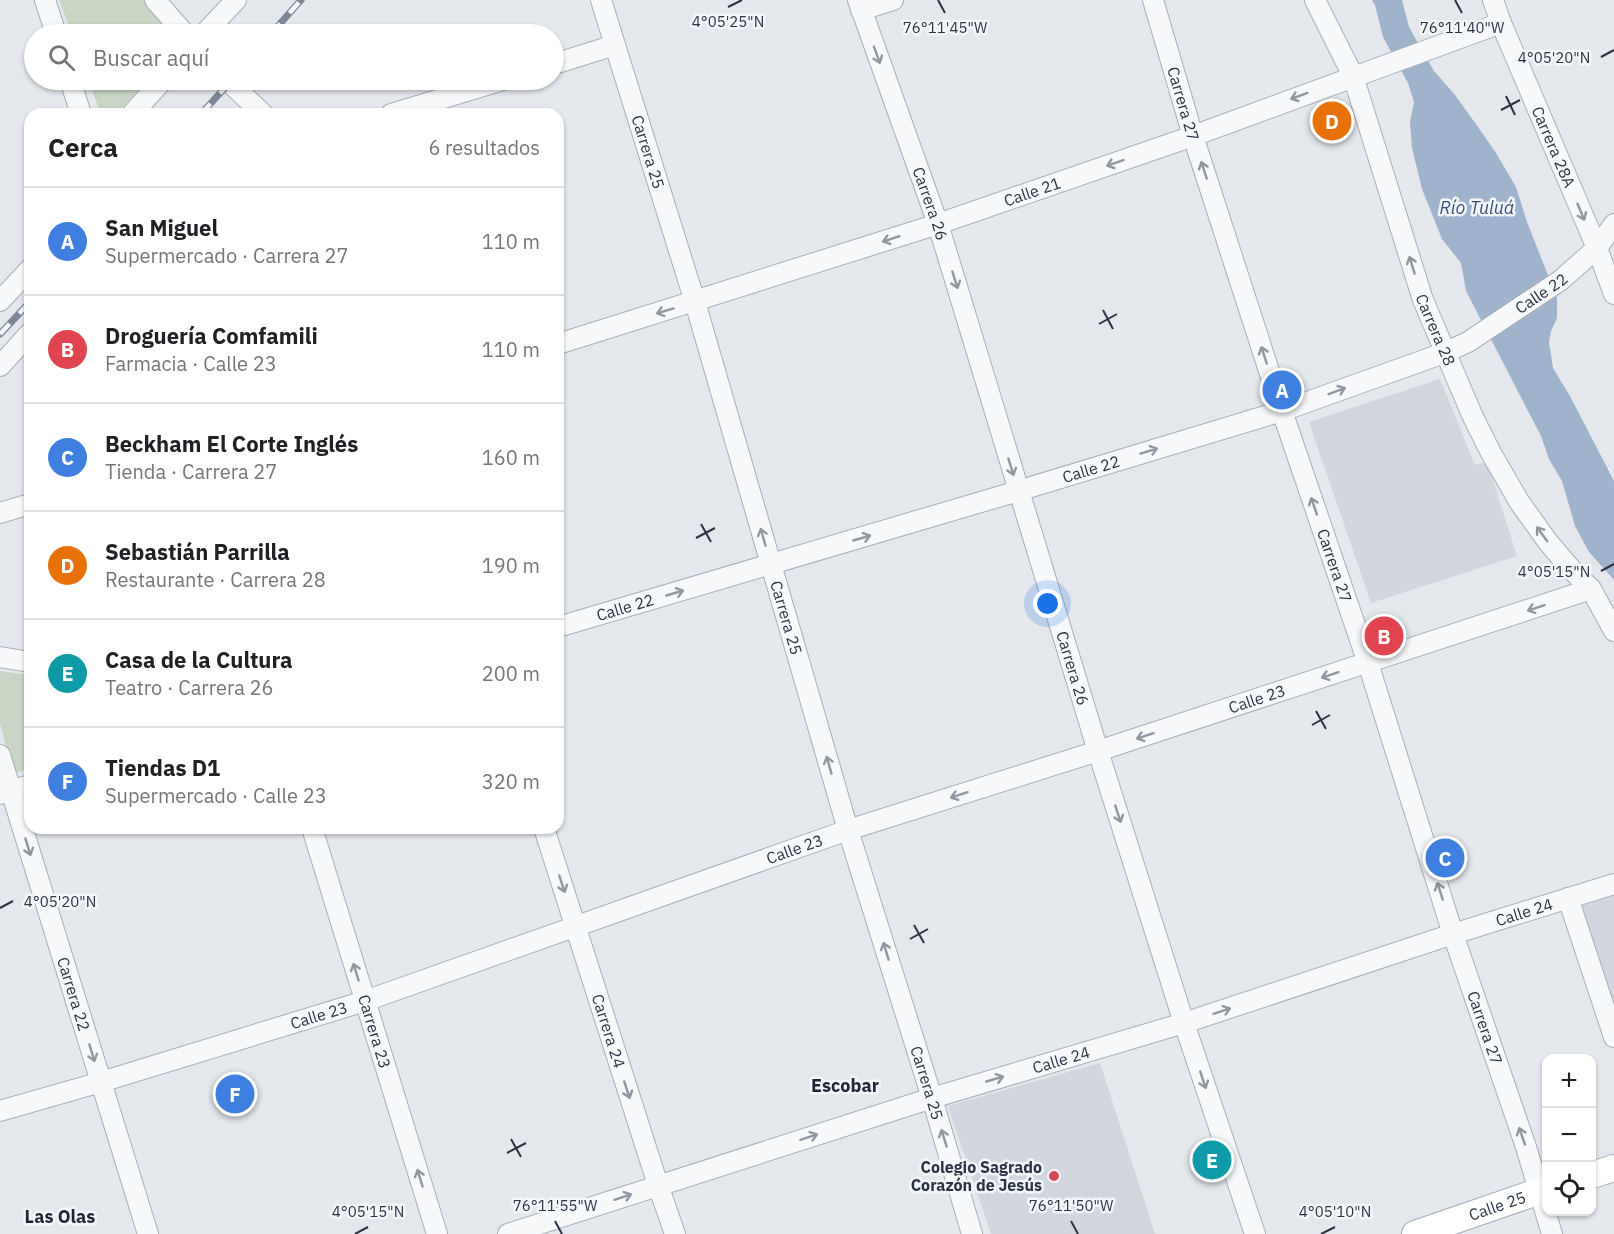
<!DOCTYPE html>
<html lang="es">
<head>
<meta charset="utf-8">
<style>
	:root { --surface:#fff; --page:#f6f6f6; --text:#202124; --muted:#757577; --line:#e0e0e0; --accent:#d1495b }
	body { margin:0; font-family:"IBM Plex Sans",sans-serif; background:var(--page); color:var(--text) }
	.controls { position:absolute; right:18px; bottom:18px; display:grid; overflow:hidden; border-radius:12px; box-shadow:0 2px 4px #0004 }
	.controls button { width:54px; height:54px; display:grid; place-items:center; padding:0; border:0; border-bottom:2px solid var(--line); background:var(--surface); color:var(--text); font:30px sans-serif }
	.you { position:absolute; left:1048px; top:604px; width:21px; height:21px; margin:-15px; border:4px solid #fff; border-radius:50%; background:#1a73e8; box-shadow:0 0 0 9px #1a73e833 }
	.badge { display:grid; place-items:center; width:39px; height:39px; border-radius:50%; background:var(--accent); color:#fff; font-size:20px; font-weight:700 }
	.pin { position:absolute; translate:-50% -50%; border:3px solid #fff; box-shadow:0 2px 6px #0006 }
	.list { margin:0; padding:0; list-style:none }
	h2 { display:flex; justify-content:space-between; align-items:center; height:78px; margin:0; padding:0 24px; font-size:26px }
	h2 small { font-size:20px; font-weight:400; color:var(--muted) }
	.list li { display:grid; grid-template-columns:39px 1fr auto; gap:18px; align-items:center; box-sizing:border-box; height:108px; padding:0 24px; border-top:2px solid var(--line) }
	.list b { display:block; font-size:22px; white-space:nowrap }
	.list p { margin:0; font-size:20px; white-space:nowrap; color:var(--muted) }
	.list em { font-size:20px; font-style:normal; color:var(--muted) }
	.icon { flex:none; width:33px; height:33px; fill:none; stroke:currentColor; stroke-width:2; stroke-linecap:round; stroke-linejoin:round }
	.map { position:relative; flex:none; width:1614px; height:1234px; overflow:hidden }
	.search { position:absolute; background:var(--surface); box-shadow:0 2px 4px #0004; left:24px; top:24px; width:540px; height:66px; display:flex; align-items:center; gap:15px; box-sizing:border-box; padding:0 21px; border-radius:33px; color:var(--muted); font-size:22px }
	.panel { position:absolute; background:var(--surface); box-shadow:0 2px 4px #0004; left:24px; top:108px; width:540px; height:726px; border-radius:18px }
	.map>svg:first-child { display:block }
	.built { fill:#d2d6de }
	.green { fill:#c9d6c5 }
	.water { fill:#9fb4cc }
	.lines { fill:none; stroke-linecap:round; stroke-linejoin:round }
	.minor-casing { stroke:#a9aeb7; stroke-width:22 }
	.major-casing { stroke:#a3abb8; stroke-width:28 }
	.minor { stroke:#f7f8fa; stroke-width:20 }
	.major { stroke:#fff; stroke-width:26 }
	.rail-casing { stroke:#7d8696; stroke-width:7 }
	.rail { stroke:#f4f6f9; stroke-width:4.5; stroke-dasharray:14; stroke-linecap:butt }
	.oneway { stroke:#9196a0 }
	.ticks { fill:none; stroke:#2b3445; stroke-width:2 }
	.poi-dot { fill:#d1495b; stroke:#f4f6f9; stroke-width:2 }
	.labels { text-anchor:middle; stroke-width:5; stroke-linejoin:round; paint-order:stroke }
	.street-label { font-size:16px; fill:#2b3445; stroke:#f4f6f9 }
	.poi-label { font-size:16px; font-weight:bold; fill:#2b3445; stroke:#f4f6f9; text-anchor:end }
	.water-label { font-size:18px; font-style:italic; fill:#34527a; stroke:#f4f6f9 }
	.neighbourhood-label { font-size:18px; font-weight:bold; fill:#1d2536; stroke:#f4f6f9 }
	.ticks-label { font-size:15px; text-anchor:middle; fill:#2b3445; stroke:#f4f6f9; stroke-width:5; stroke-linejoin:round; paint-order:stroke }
</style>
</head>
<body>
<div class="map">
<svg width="1614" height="1234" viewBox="0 0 1614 1234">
	<rect width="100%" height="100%" fill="#e4e7ec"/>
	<path class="built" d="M1440,379l35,86 12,-3 30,94 -146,47 -62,-181z
		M1614,896v112l-32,-103z
		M1100,1063l55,171h-164l-43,-128z"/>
	<path class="green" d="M59,0h84l31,34h-102z
		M88,80h60l-32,34h-15z
		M0,671l30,4v94l-16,4 -14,-49z"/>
	<path class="water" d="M1372,0h30l7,27 25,44 21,24 23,32 18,26 20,34 11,35 30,76v20l-6,13 -2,11 4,26 18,30 43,83v99l-25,-28 -14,-26 -13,-45 -13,-22 -8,-23 -75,-145 -5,-28 -19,-24 -20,-50 -10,-41 -2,-26 4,-20 -6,-19 -25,-46 -8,-32z"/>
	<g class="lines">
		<defs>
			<g id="minor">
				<path d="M45,0l11,34"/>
				<path d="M155,0l30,34"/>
				<path id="s1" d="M601,0l94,302 153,528 84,268 40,136"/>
				<path id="s2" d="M858,0l80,224 160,527 86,272 71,211"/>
				<path id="s3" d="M1153,0l40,136 89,275 86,252 85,271 73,213 26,87"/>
				<path id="s4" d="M1315,0l38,76 70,224 50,117 18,36 29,50 28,39 23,27 20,20 23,42"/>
				<path id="s5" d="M1493,0l8,23 96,225 17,46"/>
				<path d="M861,10l32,-10"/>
				<path d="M204,34l32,-34"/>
				<path d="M554,64l61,-19"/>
				<path d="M70,80l11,34"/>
				<path d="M227,80l36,34"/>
				<path d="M132,114l31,-34"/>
				<path d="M391,114l112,-34"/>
				<path d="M0,301l30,-32"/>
				<path id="s6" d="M558,344l380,-120 255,-88 308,-113"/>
				<path d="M0,366l30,-33"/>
				<path d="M0,513l30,-9"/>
				<path id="s7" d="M558,627l460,-136 264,-80 162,-58 24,-11 93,-62 36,-32 17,-24"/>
				<path d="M0,657l30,5"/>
				<path id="s8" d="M0,755l148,479"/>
				<path d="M0,794l30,-9"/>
				<path id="s9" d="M312,828l125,406"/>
				<path id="s10" d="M544,828l114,357 17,49"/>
				<path d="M1568,898l46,139"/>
				<path id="s11" d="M0,1111l101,-29 264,-81 483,-171 250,-79 493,-162"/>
				<path id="s12" d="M508,1234l424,-136 252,-75 269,-89 161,-50"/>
			</g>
			<g id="major">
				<path d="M1592,1175l22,-7"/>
				<path id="s13" d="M1415,1234l131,-45"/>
			</g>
		</defs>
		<use href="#minor" class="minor-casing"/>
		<use href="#major" class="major-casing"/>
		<use href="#minor" class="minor"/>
		<use href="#major" class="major"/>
		<defs>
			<path id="rail" d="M271,34l30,-34
				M201,114l31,-34
				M0,334l30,-32"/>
		</defs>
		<use href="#rail" class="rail-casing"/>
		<use href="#rail" class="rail"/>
	</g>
	<defs><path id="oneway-shaft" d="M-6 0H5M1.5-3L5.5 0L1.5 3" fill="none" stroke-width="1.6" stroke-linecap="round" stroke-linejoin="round" transform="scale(1.5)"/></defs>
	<g class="oneway">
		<use href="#oneway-shaft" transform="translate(877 55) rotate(70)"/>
		<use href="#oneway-shaft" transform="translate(1299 96) rotate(160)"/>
		<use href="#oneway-shaft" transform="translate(1115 163) rotate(161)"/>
		<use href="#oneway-shaft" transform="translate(1204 170) rotate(-108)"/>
		<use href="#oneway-shaft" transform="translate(1581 212) rotate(67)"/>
		<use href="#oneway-shaft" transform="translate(891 239) rotate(162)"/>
		<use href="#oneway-shaft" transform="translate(1412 265) rotate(-107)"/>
		<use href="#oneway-shaft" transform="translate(955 280) rotate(73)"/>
		<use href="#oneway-shaft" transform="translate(665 311) rotate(163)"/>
		<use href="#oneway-shaft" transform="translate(1264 355) rotate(-108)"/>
		<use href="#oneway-shaft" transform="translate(1337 391) rotate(-20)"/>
		<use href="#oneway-shaft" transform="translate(1149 451) rotate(-17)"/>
		<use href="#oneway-shaft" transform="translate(1011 467) rotate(73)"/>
		<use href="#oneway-shaft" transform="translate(1314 506) rotate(-109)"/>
		<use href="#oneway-shaft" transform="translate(1542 534) rotate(-126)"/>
		<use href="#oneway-shaft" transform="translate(763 537) rotate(-106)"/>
		<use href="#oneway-shaft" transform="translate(862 538) rotate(-16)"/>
		<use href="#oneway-shaft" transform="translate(675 593) rotate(-16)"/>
		<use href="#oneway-shaft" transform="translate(1536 608) rotate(162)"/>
		<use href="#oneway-shaft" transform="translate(1330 675) rotate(162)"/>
		<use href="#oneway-shaft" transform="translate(1145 736) rotate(162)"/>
		<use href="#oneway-shaft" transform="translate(829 765) rotate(-106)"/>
		<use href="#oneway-shaft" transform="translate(959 795) rotate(162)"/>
		<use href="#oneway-shaft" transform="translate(1118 814) rotate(72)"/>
		<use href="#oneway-shaft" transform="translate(28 847) rotate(73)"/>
		<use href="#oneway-shaft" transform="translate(562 884) rotate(72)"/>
		<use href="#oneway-shaft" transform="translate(1440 891) rotate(-108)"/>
		<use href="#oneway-shaft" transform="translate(886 951) rotate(-107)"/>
		<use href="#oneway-shaft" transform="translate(356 972) rotate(-107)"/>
		<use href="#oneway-shaft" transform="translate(1222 1011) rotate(-18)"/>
		<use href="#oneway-shaft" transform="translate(92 1053) rotate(73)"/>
		<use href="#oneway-shaft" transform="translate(995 1079) rotate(-16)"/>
		<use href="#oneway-shaft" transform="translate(1203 1080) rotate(72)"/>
		<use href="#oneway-shaft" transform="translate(627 1090) rotate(72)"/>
		<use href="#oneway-shaft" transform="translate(1522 1136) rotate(-109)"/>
		<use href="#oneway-shaft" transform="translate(809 1137) rotate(-18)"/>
		<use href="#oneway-shaft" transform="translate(944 1138) rotate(-107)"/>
		<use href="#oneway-shaft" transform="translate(420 1178) rotate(-107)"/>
		<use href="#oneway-shaft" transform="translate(623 1197) rotate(-18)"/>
	</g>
	<path class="ticks" d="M938,0l7,13M1455,0l7,13M728,7l14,-7M1601,57l13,-7M1506,96l9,19M1501,110l19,-10M1103,310l10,19M1099,324l18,-10M701,524l10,18M696,538l19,-10M1601,571l13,-7M1316,711l10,18M1312,725l18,-10M0,908l13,-7M914,925l10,18M910,939l18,-10M511,1139l10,18M507,1153l19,-10M555,1221l7,13M1071,1221l7,13M355,1234l13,-7M1321,1234l14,-7"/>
	<circle class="poi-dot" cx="1054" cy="1176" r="6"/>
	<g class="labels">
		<g class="street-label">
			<text dy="6" stroke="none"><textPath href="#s3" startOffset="108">Carrera 27</textPath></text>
			<text dy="6" stroke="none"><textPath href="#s5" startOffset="159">Carrera 28A</textPath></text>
			<text dy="6" stroke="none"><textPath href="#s1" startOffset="159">Carrera 25</textPath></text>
			<text dy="6" stroke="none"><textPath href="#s6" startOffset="498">Calle 21</textPath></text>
			<text dy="6" stroke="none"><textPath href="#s2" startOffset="216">Carrera 26</textPath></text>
			<text dy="6" stroke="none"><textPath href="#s7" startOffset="1042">Calle 22</textPath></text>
			<text dy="6" stroke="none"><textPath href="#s4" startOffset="352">Carrera 28</textPath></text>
			<text dy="6" stroke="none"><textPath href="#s7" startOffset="556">Calle 22</textPath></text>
			<text dy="6" stroke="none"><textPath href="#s3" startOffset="594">Carrera 27</textPath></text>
			<text dy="6" stroke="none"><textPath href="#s7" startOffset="70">Calle 22</textPath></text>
			<text dy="6" stroke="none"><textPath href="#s1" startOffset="645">Carrera 25</textPath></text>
			<text dy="6" stroke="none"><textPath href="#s2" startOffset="702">Carrera 26</textPath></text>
			<text dy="6" stroke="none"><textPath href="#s11" startOffset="1323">Calle 23</textPath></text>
			<text dy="6" stroke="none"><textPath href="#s11" startOffset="837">Calle 23</textPath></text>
			<text dy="6" stroke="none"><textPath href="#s12" startOffset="1066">Calle 24</textPath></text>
			<text dy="6" stroke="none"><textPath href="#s8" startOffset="250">Carrera 22</textPath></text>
			<text dy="6" stroke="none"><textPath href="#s11" startOffset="333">Calle 23</textPath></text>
			<text dy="6" stroke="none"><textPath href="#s3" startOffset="1080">Carrera 27</textPath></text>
			<text dy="6" stroke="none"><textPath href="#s9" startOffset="213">Carrera 23</textPath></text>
			<text dy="6" stroke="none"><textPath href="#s10" startOffset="213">Carrera 24</textPath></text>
			<text dy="6" stroke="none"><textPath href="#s12" startOffset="580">Calle 24</textPath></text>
			<text dy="6" stroke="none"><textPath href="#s1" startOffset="1131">Carrera 25</textPath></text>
			<text dy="6" stroke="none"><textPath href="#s13" startOffset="87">Calle 25</textPath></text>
		</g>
		<g class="poi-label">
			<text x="1042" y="1173">Colegio Sagrado<tspan x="1042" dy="18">Corazón de Jesús</tspan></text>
		</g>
		<g class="water-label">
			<text x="1477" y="214">Río Tuluá</text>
		</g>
		<g class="neighbourhood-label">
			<text x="845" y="1092">Escobar</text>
			<text x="60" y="1223">Las Olas</text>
		</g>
	</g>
	<g class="ticks-label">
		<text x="728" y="27">4°05'25"N</text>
		<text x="945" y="33">76°11'45"W</text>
		<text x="1462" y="33">76°11'40"W</text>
		<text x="1554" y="63">4°05'20"N</text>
		<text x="1554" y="577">4°05'15"N</text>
		<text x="60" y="907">4°05'20"N</text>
		<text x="555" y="1211">76°11'55"W</text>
		<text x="1071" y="1211">76°11'50"W</text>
		<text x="368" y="1217">4°05'15"N</text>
		<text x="1335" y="1217">4°05'10"N</text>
	</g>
</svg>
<div class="controls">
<button>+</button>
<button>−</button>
<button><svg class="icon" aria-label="locate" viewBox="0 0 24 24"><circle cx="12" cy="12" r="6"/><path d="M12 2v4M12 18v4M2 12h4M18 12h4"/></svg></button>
</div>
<div class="you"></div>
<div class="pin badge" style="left:1282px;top:390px;background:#3f7fe0">A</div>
<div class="pin badge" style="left:1384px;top:636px;background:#e0444e">B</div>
<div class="pin badge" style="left:1445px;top:858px;background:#3f7fe0">C</div>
<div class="pin badge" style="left:1332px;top:121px;background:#e8710a">D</div>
<div class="pin badge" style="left:1212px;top:1160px;background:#0f9aa8">E</div>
<div class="pin badge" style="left:235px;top:1094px;background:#3f7fe0">F</div>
<div class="search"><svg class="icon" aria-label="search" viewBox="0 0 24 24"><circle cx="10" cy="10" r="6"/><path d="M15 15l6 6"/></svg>Buscar aquí</div>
<section class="panel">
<h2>Cerca<small>6 resultados</small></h2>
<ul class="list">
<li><span class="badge" style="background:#3f7fe0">A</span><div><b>San Miguel</b><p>Supermercado · Carrera 27</p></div><em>110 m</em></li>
<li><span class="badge" style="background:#e0444e">B</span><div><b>Droguería Comfamili</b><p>Farmacia · Calle 23</p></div><em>110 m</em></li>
<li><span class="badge" style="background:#3f7fe0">C</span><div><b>Beckham El Corte Inglés</b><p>Tienda · Carrera 27</p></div><em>160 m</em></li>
<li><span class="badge" style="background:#e8710a">D</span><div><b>Sebastián Parrilla</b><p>Restaurante · Carrera 28</p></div><em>190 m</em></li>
<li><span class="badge" style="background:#0f9aa8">E</span><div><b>Casa de la Cultura</b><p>Teatro · Carrera 26</p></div><em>200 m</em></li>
<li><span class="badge" style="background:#3f7fe0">F</span><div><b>Tiendas D1</b><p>Supermercado · Calle 23</p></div><em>320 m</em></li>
</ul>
</section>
</div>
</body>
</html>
